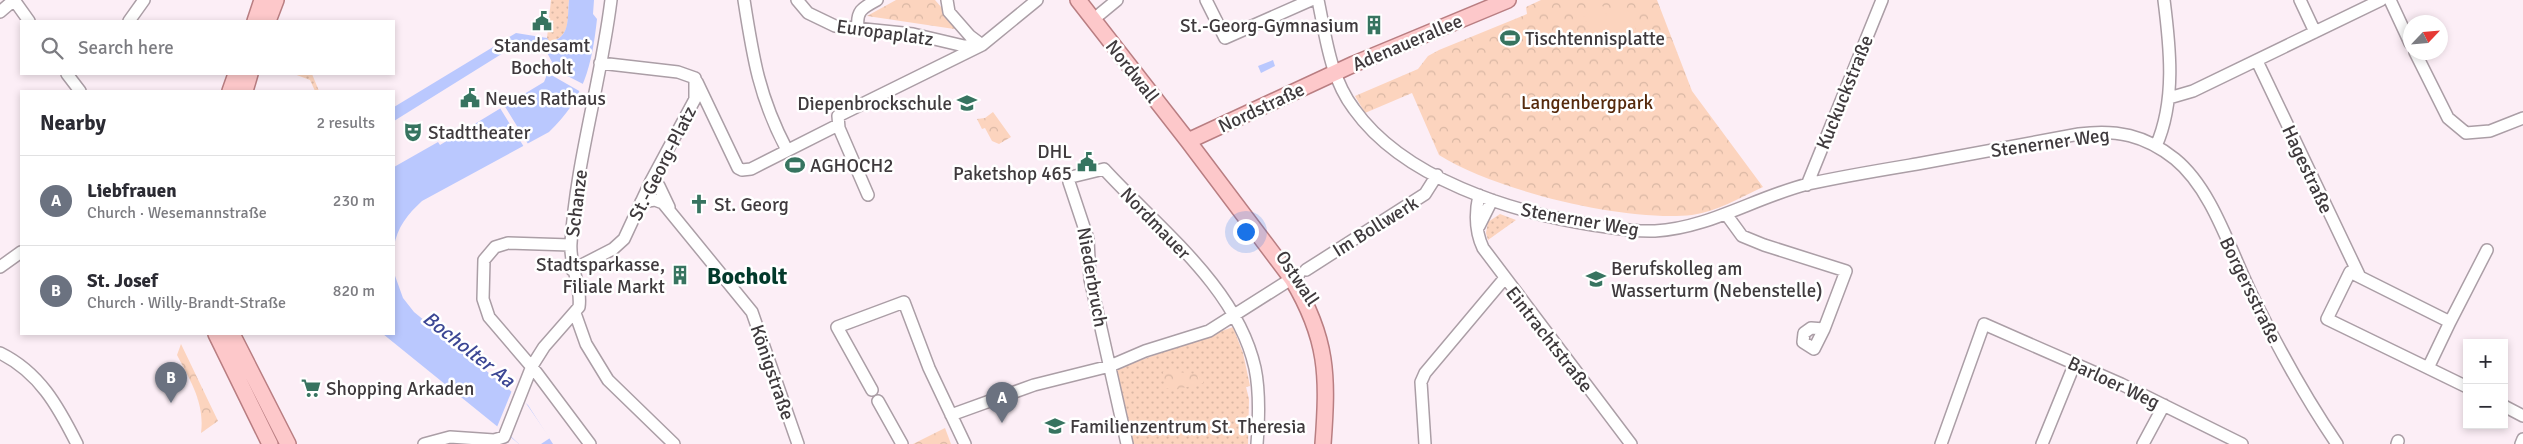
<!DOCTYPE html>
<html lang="en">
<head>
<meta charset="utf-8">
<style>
	:root { --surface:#fff; --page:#f7f7f7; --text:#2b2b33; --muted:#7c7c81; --line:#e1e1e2; --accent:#377460 }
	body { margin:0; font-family:Signika,sans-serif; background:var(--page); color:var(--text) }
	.controls { position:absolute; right:15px; bottom:15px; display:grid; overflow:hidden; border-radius:0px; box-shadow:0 2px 8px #0003 }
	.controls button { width:45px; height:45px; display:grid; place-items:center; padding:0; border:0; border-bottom:1px solid var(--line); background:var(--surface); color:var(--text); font:25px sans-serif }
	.compass { position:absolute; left:2403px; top:15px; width:45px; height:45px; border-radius:50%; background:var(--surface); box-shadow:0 2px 8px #0003; rotate:64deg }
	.you { position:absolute; left:1245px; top:231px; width:18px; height:18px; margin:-12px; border:4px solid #fff; border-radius:50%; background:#1a73e8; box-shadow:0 0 0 8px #1a73e833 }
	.badge { display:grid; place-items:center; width:32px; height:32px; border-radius:50%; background:var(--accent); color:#fff; font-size:16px; font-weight:700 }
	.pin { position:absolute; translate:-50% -41px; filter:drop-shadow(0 1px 2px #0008) }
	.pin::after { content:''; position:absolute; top:26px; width:18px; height:15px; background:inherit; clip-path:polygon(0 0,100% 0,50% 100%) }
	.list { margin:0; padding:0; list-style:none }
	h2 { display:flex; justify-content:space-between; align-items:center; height:65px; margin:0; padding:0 20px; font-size:21px }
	h2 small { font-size:16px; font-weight:400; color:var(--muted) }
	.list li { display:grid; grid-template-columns:32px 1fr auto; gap:15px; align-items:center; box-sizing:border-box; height:90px; padding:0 20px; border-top:1px solid var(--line) }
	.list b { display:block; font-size:19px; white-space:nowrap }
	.list p { margin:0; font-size:16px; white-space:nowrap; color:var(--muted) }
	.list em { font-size:16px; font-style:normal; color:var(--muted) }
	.icon { flex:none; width:28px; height:28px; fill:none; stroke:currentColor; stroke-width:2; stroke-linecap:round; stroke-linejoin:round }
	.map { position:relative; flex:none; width:2523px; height:444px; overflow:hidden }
	.search { position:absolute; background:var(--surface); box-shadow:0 2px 8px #0003; left:20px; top:20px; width:375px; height:55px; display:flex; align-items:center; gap:12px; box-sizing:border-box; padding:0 18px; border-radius:0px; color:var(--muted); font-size:19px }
	.panel { position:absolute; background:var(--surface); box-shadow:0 2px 8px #0003; left:20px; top:90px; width:375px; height:245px; border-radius:0px }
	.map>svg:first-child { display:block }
	.grass { fill:url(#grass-dots) }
	.park { fill:url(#park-crowns) }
	.garden { fill:#fcd4be }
	.water { fill:#bac8fe }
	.pier { fill:#fceef6 }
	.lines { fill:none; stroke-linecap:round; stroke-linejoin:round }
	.minor-casing { stroke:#ab9ea6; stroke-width:14 }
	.major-casing { stroke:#b97e82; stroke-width:18 }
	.minor { stroke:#fff; stroke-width:11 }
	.major { stroke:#fdc8ca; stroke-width:15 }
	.labels { text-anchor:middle; stroke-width:5; stroke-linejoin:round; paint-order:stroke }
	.poi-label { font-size:19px; fill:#3f3a3d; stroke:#fff; text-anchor:start }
	.street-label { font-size:19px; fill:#3f3a3d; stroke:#fff }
	.park-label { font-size:19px; fill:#562a0c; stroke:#fff }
	.water-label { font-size:20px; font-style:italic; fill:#3b4694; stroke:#fff }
	.district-label { font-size:24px; font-weight:bold; fill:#023a2b; stroke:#fff }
</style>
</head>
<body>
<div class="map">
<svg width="2523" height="444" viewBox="0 0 2523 444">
	<defs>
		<pattern id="grass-dots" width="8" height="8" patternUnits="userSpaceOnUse" patternTransform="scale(1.25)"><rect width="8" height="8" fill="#fcd4be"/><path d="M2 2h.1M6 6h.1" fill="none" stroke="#d9b7a4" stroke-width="1.8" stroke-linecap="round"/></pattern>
		<pattern id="park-crowns" width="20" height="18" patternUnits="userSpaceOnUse" patternTransform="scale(1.25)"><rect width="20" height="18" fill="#fcd4be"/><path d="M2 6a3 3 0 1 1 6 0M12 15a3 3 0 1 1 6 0" fill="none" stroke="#d9b7a4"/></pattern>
	</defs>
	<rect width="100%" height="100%" fill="#fceef6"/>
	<path class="grass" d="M551,0h18c-2,19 3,37 -20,42l-2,-4z
		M294,74h18l7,17h-4l-5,-11z
		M1500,214l16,6 -28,20 -2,-7 2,-11z
		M1233,327l10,26 7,33 -4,1 3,12 -1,45h-115l-17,-75z"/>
	<path class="park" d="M896,0h39l26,30 -94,-14z
		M1541,0h116l35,91 71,96c-22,10 -47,25 -71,28 -67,7 -196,-24 -253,-60l-27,-62 -47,20 -10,-17 63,-27 10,-13 11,-6 88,-36 -1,-7z
		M993,112l18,25 -12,7 -7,-3 -7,-13 -3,1 -5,-10 8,-1z
		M181,344l37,77 -17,12c4,-30 -11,-53 -24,-78z
		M1172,368l6,4 25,3v8l-29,7 -8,-2 -3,-16z
		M945,428l6,16h-38z"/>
	<path class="garden" d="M1603,6l4,10 20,-8 14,34 -20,9 -4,-10 -20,8 -14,-35z
		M1515,28l5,13 -14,6 -6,-13z"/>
	<path class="water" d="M569,0h25l-1,14 4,5c-5,46 -13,80 -48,113l-127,69c-14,13 -25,26 -28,46v-80l44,-25 2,3 104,-63 8,-20 -8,-15 -23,-5 -127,79v-14l122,-74 31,5 3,4c21,-5 17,-23 19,-42z
		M1273,60l2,6 -14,7 -3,-7z
		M394,273l9,25 11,14 114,93 25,39h-34l-136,-110h11z"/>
	<path class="pier" d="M548,66l37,19 -4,7 -35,-20z
		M504,105l24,39 -4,3 -24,-39z
		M513,388l8,8 29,42 -9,6h-22l-13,-12 -9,-5z"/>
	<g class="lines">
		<defs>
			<path id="minor" d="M14,0l15,21
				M744,0c9,58 15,97 43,150
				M797,0l11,13 27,13 78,8 51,12 14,-1
				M947,0l2,12 21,24 12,9
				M1206,0l19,38 86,-38
				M1318,0c8,38 12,77 36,109 50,70 157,103 239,116 20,3 41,7 62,6 54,-3 101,-34 153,-47 36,-8 73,-14 109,-20 54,-10 108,-20 162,-30 37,-5 66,1 96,25 37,30 55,91 76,134 25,51 53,103 86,151
				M2300,0l15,32
				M2390,0l20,43
				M0,12l14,-12
				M1100,14l17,-14
				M129,21l15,-21
				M858,28c-2,-17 4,-20 19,-28
				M2415,52l33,66 18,15 24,-2 33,-13
				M2257,61l103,216
				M600,63l78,9 17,6
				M67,74l13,17
				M697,82l41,86 4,2 9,-1 87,-44
				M2169,98l24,-7 188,-91
				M2156,146c20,-45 14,-99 8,-146
				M651,181l8,5 10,21
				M1807,185l75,-185
				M868,195l-29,-67 -1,-12 144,-71 55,-45
				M1479,195c-4,18 -4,36 4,53l148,196
				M641,202l14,-2 8,3 89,109 46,132
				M1726,214l16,22 22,9 82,26 -22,58 -13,-1 -7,5 -1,9 11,7 10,-20
				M1479,226l13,-26
				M570,245l-62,-2 -13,4 -11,13 -1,39 6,18 47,55 54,72
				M0,267l21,-15
				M572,270l41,-21 11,-10 27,-58 44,-82v-21
				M1306,270l119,-76 12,-19
				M575,313l11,31 22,36 66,64
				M2450,322l-22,46 -101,-49 23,-47 100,50 37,-72
				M0,353c39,19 58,53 77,91
				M2428,368l39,19
				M872,390l-35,-63 67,-25 25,66 36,76
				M878,401l24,43
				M2504,406l19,10
				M951,415l83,-30 76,-19 35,-15 64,-20 90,-57
				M424,444l26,-7 44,3 10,-3 28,-71 12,-19 35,-40c3,-20 -10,-42 -8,-64 5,-82 30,-161 40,-243
				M1127,444l-37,-165 -2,-40 -19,-57 2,-5 33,-8c54,59 133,118 151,199 5,24 4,51 2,76
				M1425,444l-4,-62 4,-9 79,-94
				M1941,444l43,-120 137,60 121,60
				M2042,444l33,-81
				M2143,444l21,-39
				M2397,444l1,-3
				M2521,444l2,-5"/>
			<path id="major" d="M1078,0l110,141 104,138c36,60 36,97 31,165
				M255,21l7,-21
				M268,21l8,-21
				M230,91l6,-17
				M245,91l5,-17
				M1188,141l166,-77 154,-64
				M216,334l54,110
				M232,334l56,110"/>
		</defs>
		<use href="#minor" class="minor-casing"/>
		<use href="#major" class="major-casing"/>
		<use href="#minor" class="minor"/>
		<use href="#major" class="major"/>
	</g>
	<defs>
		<symbol id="civic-bare" viewBox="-9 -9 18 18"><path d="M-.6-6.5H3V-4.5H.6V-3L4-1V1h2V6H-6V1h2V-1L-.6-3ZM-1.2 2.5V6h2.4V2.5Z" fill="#377460" stroke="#fff" stroke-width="2.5" paint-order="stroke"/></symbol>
		<symbol id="building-bare" viewBox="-9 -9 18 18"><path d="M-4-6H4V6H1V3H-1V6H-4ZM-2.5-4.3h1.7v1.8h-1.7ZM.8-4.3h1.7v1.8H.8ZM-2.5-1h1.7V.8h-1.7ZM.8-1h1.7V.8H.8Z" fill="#377460" stroke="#fff" stroke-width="2.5" paint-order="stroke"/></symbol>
		<symbol id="stadium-bare" viewBox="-9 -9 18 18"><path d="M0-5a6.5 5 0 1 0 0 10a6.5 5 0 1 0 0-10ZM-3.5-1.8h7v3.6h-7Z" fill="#377460" stroke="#fff" stroke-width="2.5" paint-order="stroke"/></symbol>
		<symbol id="school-bare" viewBox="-9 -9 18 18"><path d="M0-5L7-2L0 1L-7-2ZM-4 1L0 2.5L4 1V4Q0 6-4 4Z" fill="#377460" stroke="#fff" stroke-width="2.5" paint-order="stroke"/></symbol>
		<symbol id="theatre-bare" viewBox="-9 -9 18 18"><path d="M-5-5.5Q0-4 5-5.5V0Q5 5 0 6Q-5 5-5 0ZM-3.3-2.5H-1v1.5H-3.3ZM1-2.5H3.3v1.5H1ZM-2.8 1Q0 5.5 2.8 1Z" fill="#377460" stroke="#fff" stroke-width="2.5" paint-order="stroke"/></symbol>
		<symbol id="church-bare" viewBox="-9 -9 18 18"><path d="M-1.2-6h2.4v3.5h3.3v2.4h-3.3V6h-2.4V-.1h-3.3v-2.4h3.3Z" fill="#377460" stroke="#fff" stroke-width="2.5" paint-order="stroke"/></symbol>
		<symbol id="supermarket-bare" viewBox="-9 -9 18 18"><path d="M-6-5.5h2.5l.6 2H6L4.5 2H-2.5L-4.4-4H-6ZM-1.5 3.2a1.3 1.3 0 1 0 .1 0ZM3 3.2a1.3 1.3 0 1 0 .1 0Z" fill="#377460" stroke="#fff" stroke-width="2.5" paint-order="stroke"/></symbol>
	</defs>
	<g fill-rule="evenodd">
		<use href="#civic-bare" x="528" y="7" width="28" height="28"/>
		<use href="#building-bare" x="1360" y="11" width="28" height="28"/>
		<use href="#stadium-bare" x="1496" y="24" width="28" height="28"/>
		<use href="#civic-bare" x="456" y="84" width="28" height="28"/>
		<use href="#school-bare" x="953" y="89" width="28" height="28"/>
		<use href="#theatre-bare" x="399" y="118" width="28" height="28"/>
		<use href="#civic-bare" x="1073" y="148" width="28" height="28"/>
		<use href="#stadium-bare" x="781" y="151" width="28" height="28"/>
		<use href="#church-bare" x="685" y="190" width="28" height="28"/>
		<use href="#building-bare" x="666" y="261" width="28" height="28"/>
		<use href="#school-bare" x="1582" y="265" width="28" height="28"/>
		<use href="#supermarket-bare" x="297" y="374" width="28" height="28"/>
		<use href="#school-bare" x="1041" y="412" width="28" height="28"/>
	</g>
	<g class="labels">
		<g class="poi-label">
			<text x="1359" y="32" text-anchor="end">St.-Georg-Gymnasium</text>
			<text x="1525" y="45">Tischtennisplatte</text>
			<text x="542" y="52" text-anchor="middle">Standesamt<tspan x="542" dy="22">Bocholt</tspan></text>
			<text x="485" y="105">Neues Rathaus</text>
			<text x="952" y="110" text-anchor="end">Diepenbrockschule</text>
			<text x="428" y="139">Stadttheater</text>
			<text x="1072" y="158" text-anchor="end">DHL<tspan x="1072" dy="22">Paketshop 465</tspan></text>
			<text x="810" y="172">AGHOCH2</text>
			<text x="714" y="211">St. Georg</text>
			<text x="665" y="271" text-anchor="end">Stadtsparkasse,<tspan x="665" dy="22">Filiale Markt</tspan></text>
			<text x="1611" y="275">Berufskolleg am<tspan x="1611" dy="22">Wasserturm (Nebenstelle)</tspan></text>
			<text x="326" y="395">Shopping Arkaden</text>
			<text x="1070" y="433">Familienzentrum St. Theresia</text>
		</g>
		<g class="street-label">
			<text transform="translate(885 32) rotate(8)" y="7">Europaplatz</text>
			<text transform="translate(1407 42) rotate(-23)" y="7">Adenauerallee</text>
			<text transform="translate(1133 71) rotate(52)" y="7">Nordwall</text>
			<text transform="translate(1844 92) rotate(-68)" y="7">Kuckuckstraße</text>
			<text transform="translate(1261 107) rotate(-25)" y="7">Nordstraße</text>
			<text transform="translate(2050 142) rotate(-8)" y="7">Stenerner Weg</text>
			<text transform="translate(662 163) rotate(-63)" y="7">St.-Georg-Platz</text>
			<text transform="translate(2308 169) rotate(65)" y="7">Hagestraße</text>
			<text transform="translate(576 203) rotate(-83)" y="7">Schanze</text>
			<text transform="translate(1580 219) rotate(10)" y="7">Stenerner Weg</text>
			<text transform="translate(1156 223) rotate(46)" y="7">Nordmauer</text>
			<text transform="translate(1375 226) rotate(-32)" y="7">Im Bollwerk</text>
			<text transform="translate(1093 277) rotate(80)" y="7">Niederbruch</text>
			<text transform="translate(1298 278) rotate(56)" y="7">Ostwall</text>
			<text transform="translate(2251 290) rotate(64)" y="7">Borgersstraße</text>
			<text transform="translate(1550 339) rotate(52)" y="7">Eintrachtstraße</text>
			<text transform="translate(773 372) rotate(71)" y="7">Königstraße</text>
			<text transform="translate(2114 382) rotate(25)" y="7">Barloer Weg</text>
		</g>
		<g class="park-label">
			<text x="1587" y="109">Langenbergpark</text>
		</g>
		<g class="water-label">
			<text transform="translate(469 349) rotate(38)" y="7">Bocholter Aa</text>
		</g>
		<g class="district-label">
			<text x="747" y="284">Bocholt</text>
		</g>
	</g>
</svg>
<div class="controls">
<button>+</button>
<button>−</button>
</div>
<svg class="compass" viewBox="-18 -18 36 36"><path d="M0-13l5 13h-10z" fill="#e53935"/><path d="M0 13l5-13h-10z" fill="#7c7c81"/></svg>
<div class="you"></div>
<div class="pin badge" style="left:1002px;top:423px;background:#6b7280">A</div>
<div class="pin badge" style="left:171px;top:403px;background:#6b7280">B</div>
<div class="search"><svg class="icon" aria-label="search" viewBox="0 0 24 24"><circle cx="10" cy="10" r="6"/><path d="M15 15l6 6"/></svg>Search here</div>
<section class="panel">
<h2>Nearby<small>2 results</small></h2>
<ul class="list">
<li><span class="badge" style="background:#6b7280">A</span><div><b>Liebfrauen</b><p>Church · Wesemannstraße</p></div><em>230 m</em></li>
<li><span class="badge" style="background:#6b7280">B</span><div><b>St. Josef</b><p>Church · Willy-Brandt-Straße</p></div><em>820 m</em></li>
</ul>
</section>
</div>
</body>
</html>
